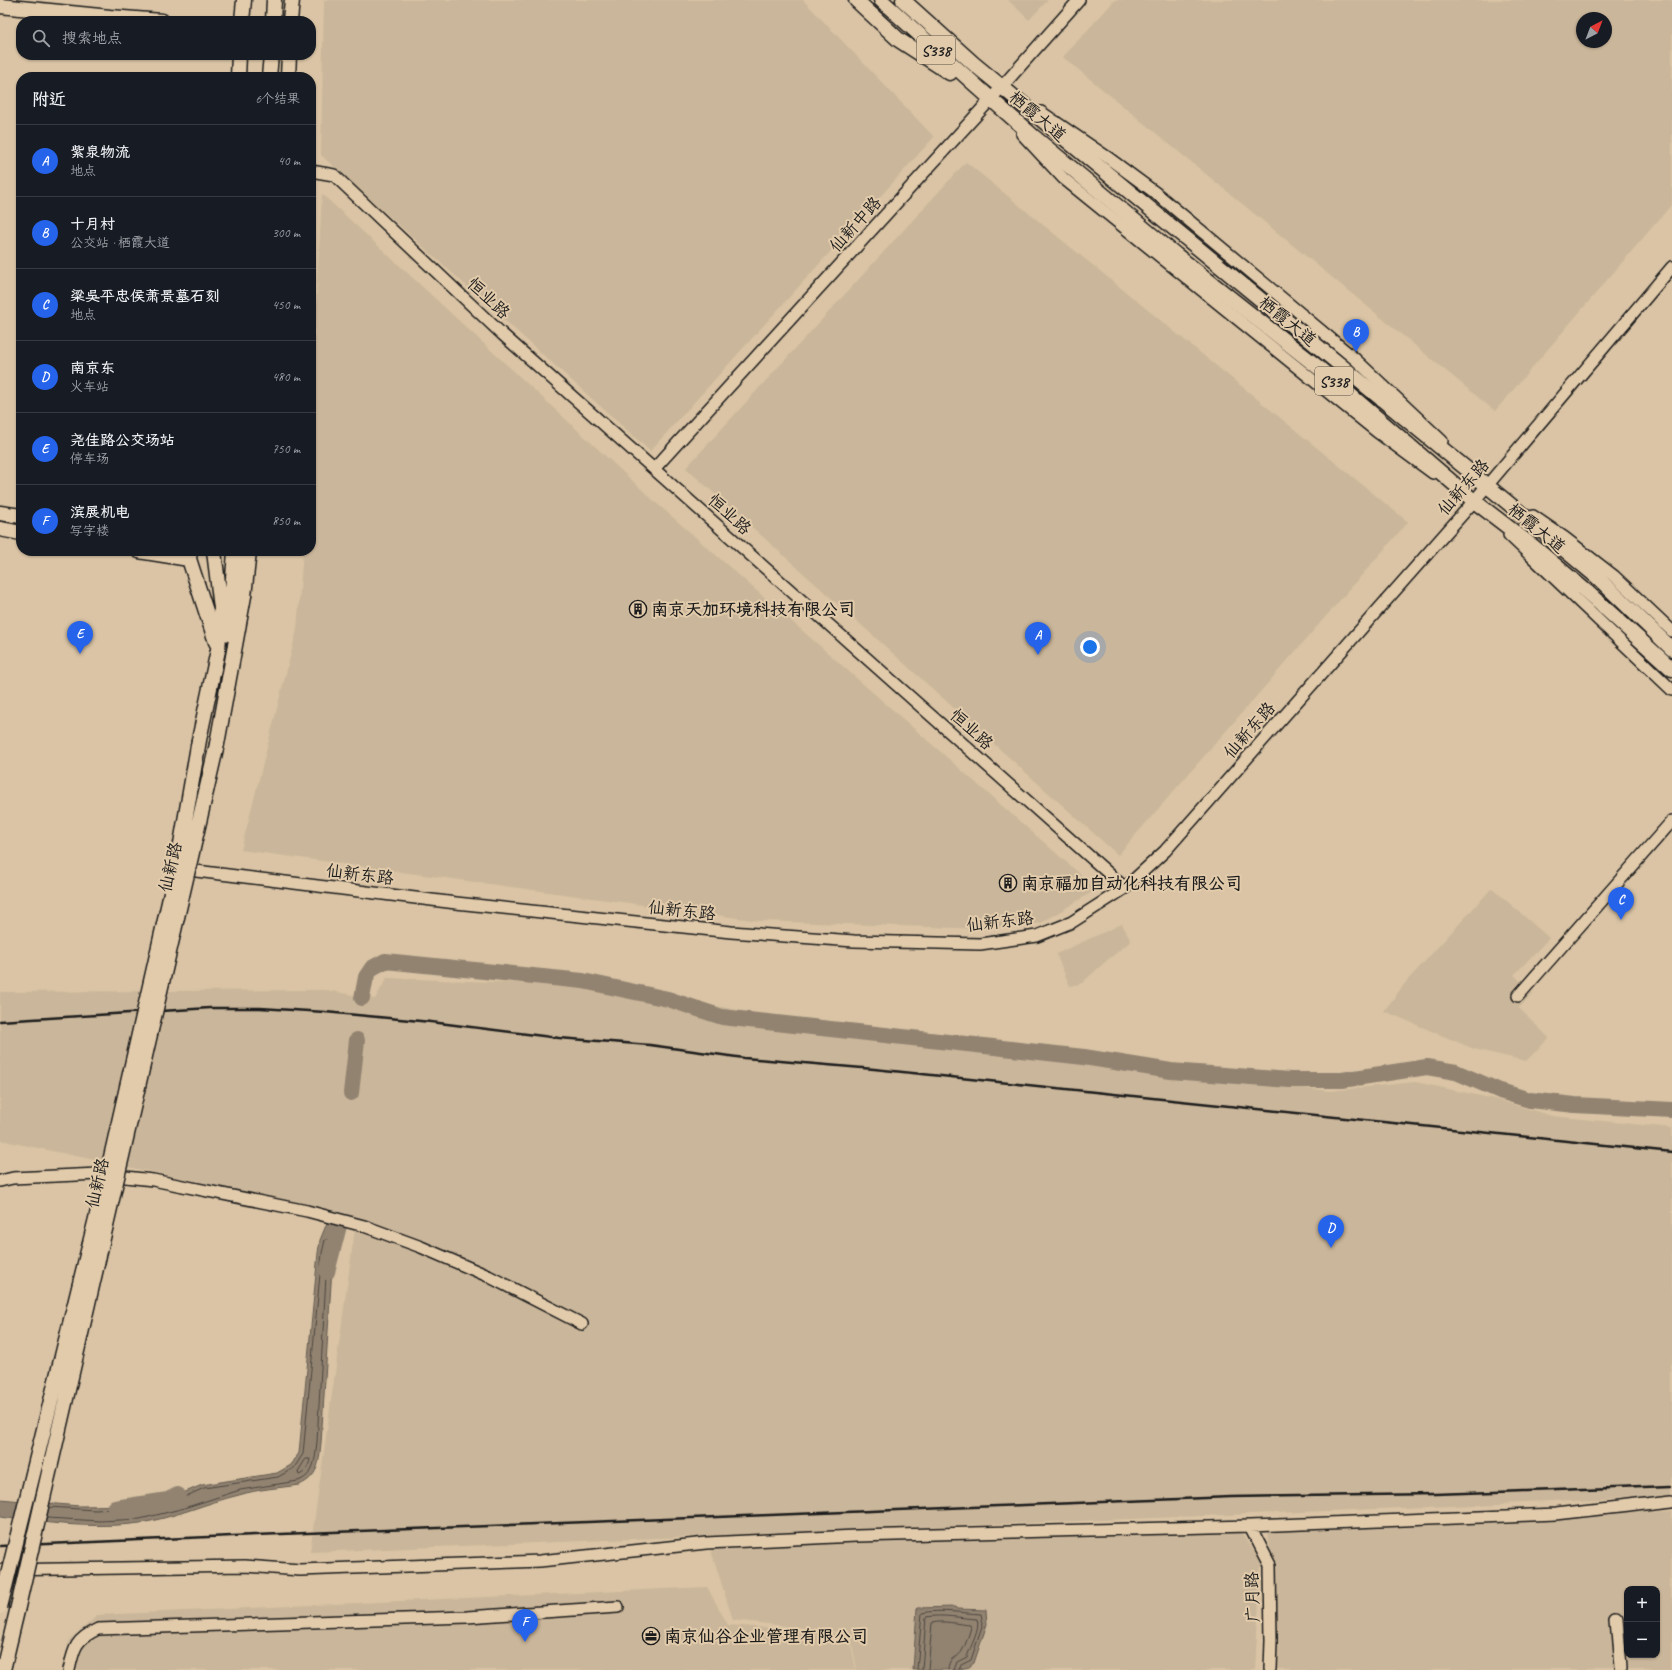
<!DOCTYPE html>
<html lang="zh">
<head>
<meta charset="utf-8">
<style>
	:root { --surface:#171b24; --page:#20242c; --text:#f1f3f6; --muted:#9ea1a6; --line:#363941; --accent:#2563eb }
	body { margin:0; font-family:Caveat,"LXGW WenKai TC",sans-serif; background:var(--page); color:var(--text) }
	.controls { position:absolute; right:12px; bottom:12px; display:grid; overflow:hidden; border-radius:8px; box-shadow:0 1px 3px #0004 }
	.controls button { width:36px; height:36px; display:grid; place-items:center; padding:0; border:0; border-bottom:1px solid var(--line); background:var(--surface); color:var(--text); font:20px sans-serif }
	.compass { position:absolute; left:1576px; top:12px; width:36px; height:36px; border-radius:50%; background:var(--surface); box-shadow:0 1px 3px #0004; rotate:42deg }
	.you { position:absolute; left:1090px; top:647px; width:14px; height:14px; margin:-10px; border:3px solid #fff; border-radius:50%; background:#1a73e8; box-shadow:0 0 0 6px #1a73e833 }
	.badge { display:grid; place-items:center; width:26px; height:26px; border-radius:50%; background:var(--accent); color:#fff; font-size:13px; font-weight:700 }
	.pin { position:absolute; translate:-50% -33px; filter:drop-shadow(0 1px 2px #0008) }
	.pin::after { content:''; position:absolute; top:21px; width:14px; height:12px; background:inherit; clip-path:polygon(0 0,100% 0,50% 100%) }
	.list { margin:0; padding:0; list-style:none }
	h2 { display:flex; justify-content:space-between; align-items:center; height:52px; margin:0; padding:0 16px; font-size:17px }
	h2 small { font-size:13px; font-weight:400; color:var(--muted) }
	.list li { display:grid; grid-template-columns:26px 1fr auto; gap:12px; align-items:center; box-sizing:border-box; height:72px; padding:0 16px; border-top:1px solid var(--line) }
	.list b { display:block; font-size:15px; white-space:nowrap }
	.list p { margin:0; font-size:13px; white-space:nowrap; color:var(--muted) }
	.list em { font-size:13px; font-style:normal; color:var(--muted) }
	.icon { flex:none; width:22px; height:22px; fill:none; stroke:currentColor; stroke-width:2; stroke-linecap:round; stroke-linejoin:round }
	.map { position:relative; flex:none; width:1672px; height:1670px; overflow:hidden }
	.search { position:absolute; background:var(--surface); box-shadow:0 1px 3px #0004; left:16px; top:16px; width:300px; height:44px; display:flex; align-items:center; gap:10px; box-sizing:border-box; padding:0 14px; border-radius:16px; color:var(--muted); font-size:15px }
	.panel { position:absolute; background:var(--surface); box-shadow:0 1px 3px #0004; left:16px; top:72px; width:300px; height:484px; border-radius:16px }
	.map>svg:first-child { display:block }
	.built { fill:#cab69a; fill-rule:evenodd }
	.water { fill:#928371; stroke:#635a4f }
	.lines { fill:none; stroke-linecap:round; stroke-linejoin:round }
	.shore { stroke:#4b453e; stroke-width:1 }
	.river { stroke:#928371; stroke-width:16 }
	.minor-casing { stroke:#1c1c1c; stroke-width:14 }
	.major-casing { stroke:#1c1c1c; stroke-width:17 }
	.minor { stroke:#e2cbab; stroke-width:11 }
	.major { stroke:#e2cbab; stroke-width:14 }
	.rail { stroke:#1c1c1c; stroke-width:2.5 }
	.major-bridge-casing { stroke:#1c1c1c; stroke-width:17; stroke-linecap:butt }
	.major-bridge { stroke:#e2cbab; stroke-width:14 }
	.labels { text-anchor:middle; stroke-width:4; stroke-linejoin:round; paint-order:stroke }
	.shield { fill:#e2cbab; stroke:#575047; stroke-width:1 }
	.shield-label { font-size:16px; font-weight:bold; fill:#1c1c1c }
	.street-label { font-size:17px; fill:#1c1c1c; stroke:#e2cbab }
	.poi-label { font-size:17px; font-weight:bold; fill:#1c1c1c; stroke:#e2cbab; text-anchor:start }
</style>
</head>
<body>
<div class="map">
<svg width="1672" height="1670" viewBox="0 0 1672 1670">
	<rect width="100%" height="100%" fill="#dac4a5"/>
	<filter id="ink" filterUnits="userSpaceOnUse"><feTurbulence type="fractalNoise" baseFrequency=".025" numOctaves="2"/><feDisplacementMap in="SourceGraphic" scale="8" xChannelSelector="R" yChannelSelector="G"/><feConvolveMatrix kernelMatrix="1 2 1 2 8 2 1 2 1" color-interpolation-filters="sRGB"/></filter>
	<g filter="url(#ink)">
		<path class="built" d="M324,0h479l131,137 -284,314 -329,-296z
			M1008,0h40l-19,20z
			M1115,0h557v204l-177,207 -432,-354zM1582,18h24v24h-24z
			M966,162l442,360 -290,333 -432,-387z
			M322,194l331,306 444,389 -56,34 -56,6 -225,-8 -519,-71 56,-220 6,-79h8v-144z
			M1492,888l57,50 -35,37 19,18 -14,15 30,30 -23,23 -52,-12 -90,-38 22,-29z
			M1122,924l9,17 -26,21 -23,21 -12,3 -14,-32z
			M387,978l221,8 282,52 440,53 85,-9 80,17 57,17 120,12v369l-1362,55 46,-330 -34,-14 -322,-68v-148l326,-2 49,9z
			M1672,1510v160h-395l-9,-144zM1627,1589h30v66h-30z
			M1036,1532h205l20,29 -6,109h-398l-7,-37 -117,-13 -24,-76z
			M707,1587l21,38 121,9 7,36h-794l7,-30 29,-25z"/>
		<path class="water" d="M335,1220l-14,223c-2,18 -2,34 -22,42 -20,3 -41,4 -60,10 -33,8 -65,23 -99,28 -46,6 -94,0 -140,-6v-18l79,7 64,-1 33,-9 26,-11 75,-12 14,-8 8,-12 19,-200 2,-13 7,-17z
			M955,1607l2,2 29,1 1,14 -13,39 -5,4 -14,3h-42l4,-62z"/>
		<g class="lines">
			<path class="shore" d="M306,1459h4c-1,7 -5,14 -11,16l-1,-3z
				M47,1518l53,3 40,-2 41,-10 59,-19 58,-9c17,-6 17,-23 19,-39l11,-203 -3,1 -3,13 -19,201 -9,14 -16,9 -74,11 -26,12 -26,7 -57,3 -46,-3
				M917,1670l5,-57c19,-4 39,0 59,1l2,10 -12,36 -10,5 -2,5
				M922,1670l4,-53c16,-3 35,1 51,2 4,10 -7,28 -10,38l-10,5 -3,8
				M928,1670l4,-47c12,-3 25,1 38,2l1,2c-2,8 -5,17 -9,24 -4,8 -13,3 -14,19"/>
			<path class="river" d="M362,998l4,-21 6,-9 13,-7 198,20 85,18 54,18 362,40 87,14 119,9h52l85,-13 29,5 44,19 30,9 45,5 97,5
				M351,1093l6,-53
				M327,1272l12,-46
				M115,1508l53,-8 10,-5"/>
			<defs>
				<path id="minor" d="M1041,112l66,45 50,37 198,165 87,82
					M1022,134l41,44 313,253 57,42
					M311,171l23,4 168,159 623,554
					M654,469l337,-370 88,-99
					M1533,516l32,22 49,38 58,55
					M1509,535l163,155
					M188,870l268,33 275,29 123,9 126,3 57,-8 35,-14 53,-34 40,-37 309,-350 198,-234
					M1518,996l154,-175
					M0,1181l13,-3 85,-4 55,6 154,31 57,15 57,21 67,29 94,48
					M1250,1526l20,39 1,76 -1,29
					M0,1570l245,-4 55,4 240,-9 166,-18 150,-7 394,-10 305,-12 117,-13
					M1617,1618l4,52
					M69,1670c5,-23 7,-31 29,-41l369,-12 151,-10"/>
				<path id="major" d="M856,0l43,40 51,33
					M881,0l110,99 43,38 142,118 143,113 155,133 60,46 52,44 86,78
					M903,0l71,64 567,466 56,47 75,72
					M0,6l110,11 52,4
					M242,21l2,-21
					M273,21l1,-21
					M290,21l2,-21
					M238,77l1,-22
					M269,77l2,-22
					M288,77l1,-22
					M0,513l21,3
					M0,529l21,4
					M139,551l50,8
					M190,551l-1,8 27,83
					M229,634l6,-83
					M199,740l19,-90 3,-42 -7,-57
					M217,744l27,-148 5,-45
					M3,1670l14,-59"/>
			</defs>
			<use href="#minor" class="minor-casing"/>
			<use href="#major" class="major-casing"/>
			<use href="#minor" class="minor"/>
			<use href="#major" class="major"/>
			<path class="rail" d="M0,1021l210,-13h50l65,4 106,10 128,16 91,7 94,13 130,11 798,83
				M0,1546l281,-12 950,-37 204,-3 237,-8"/>
			<defs>
				<path id="major-bridge" d="M0,1607l109,-441 68,-299 22,-127
					M17,1611l200,-867"/>
			</defs>
			<use href="#major-bridge" class="major-bridge-casing"/>
			<use href="#major-bridge" class="major-bridge"/>
		</g>
	</g>
	<defs>
		<symbol id="building-ring" viewBox="-11 -11 22 22"><circle r="9.5" fill="#e2cbab" stroke="#1c1c1c" stroke-width="1.5"/><path d="M-4-6H4V6H1V3H-1V6H-4ZM-2.5-4.3h1.7v1.8h-1.7ZM.8-4.3h1.7v1.8H.8ZM-2.5-1h1.7V.8h-1.7ZM.8-1h1.7V.8H.8Z" fill="#1c1c1c"/></symbol>
		<symbol id="office-ring" viewBox="-11 -11 22 22"><circle r="9.5" fill="#e2cbab" stroke="#1c1c1c" stroke-width="1.5"/><path d="M-6-3h4V-5.5h4V-3h4V5H-6ZM-1-4.5V-3h2v-1.5ZM-6 0V1H6V0Z" fill="#1c1c1c"/></symbol>
	</defs>
	<g fill-rule="evenodd">
		<use href="#building-ring" x="628" y="599" width="20" height="20"/>
		<use href="#building-ring" x="998" y="873" width="20" height="20"/>
		<use href="#office-ring" x="641" y="1626" width="20" height="20"/>
	</g>
	<g class="labels">
		<g class="shield">
			<rect x="917" y="36" width="38" height="28" rx="3"/>
			<rect x="1315" y="367" width="38" height="28" rx="3"/>
		</g>
		<g class="shield-label">
			<text x="936" y="56">S338</text>
			<text x="1334" y="387">S338</text>
		</g>
		<g class="street-label">
			<text transform="translate(1038 116) rotate(40)" y="6">栖霞大道</text>
			<text transform="translate(855 224) rotate(-48)" y="6">仙新中路</text>
			<text transform="translate(489 298) rotate(43)" y="6">恒业路</text>
			<text transform="translate(1288 321) rotate(39)" y="6">栖霞大道</text>
			<text transform="translate(1463 487) rotate(-49)" y="6">仙新东路</text>
			<text transform="translate(730 514) rotate(42)" y="6">恒业路</text>
			<text transform="translate(1537 528) rotate(39)" y="6">栖霞大道</text>
			<text transform="translate(972 729) rotate(42)" y="6">恒业路</text>
			<text transform="translate(1249 730) rotate(-49)" y="6">仙新东路</text>
			<text transform="translate(170 867) rotate(-77)" y="6">仙新路</text>
			<text transform="translate(360 874) rotate(7)" y="6">仙新东路</text>
			<text transform="translate(682 910) rotate(6)" y="6">仙新东路</text>
			<text transform="translate(1000 921) rotate(-7)" y="6">仙新东路</text>
			<text transform="translate(97 1183) rotate(-77)" y="6">仙新路</text>
			<text transform="translate(1252 1597) rotate(-92)" y="6">广月路</text>
		</g>
		<g class="poi-label">
			<text x="651" y="615">南京天加环境科技有限公司</text>
			<text x="1021" y="889">南京福加自动化科技有限公司</text>
			<text x="664" y="1642">南京仙谷企业管理有限公司</text>
		</g>
	</g>
</svg>
<div class="controls">
<button>+</button>
<button>−</button>
</div>
<svg class="compass" viewBox="-18 -18 36 36"><path d="M0-13l5 13h-10z" fill="#e53935"/><path d="M0 13l5-13h-10z" fill="#9ea1a6"/></svg>
<div class="you"></div>
<div class="pin badge" style="left:1038px;top:655px">A</div>
<div class="pin badge" style="left:1356px;top:352px">B</div>
<div class="pin badge" style="left:1621px;top:920px">C</div>
<div class="pin badge" style="left:1331px;top:1248px">D</div>
<div class="pin badge" style="left:80px;top:654px">E</div>
<div class="pin badge" style="left:525px;top:1642px">F</div>
<div class="search"><svg class="icon" aria-label="search" viewBox="0 0 24 24"><circle cx="10" cy="10" r="6"/><path d="M15 15l6 6"/></svg>搜索地点</div>
<section class="panel">
<h2>附近<small>6个结果</small></h2>
<ul class="list">
<li><span class="badge">A</span><div><b>紫泉物流</b><p>地点</p></div><em>40 m</em></li>
<li><span class="badge">B</span><div><b>十月村</b><p>公交站 · 栖霞大道</p></div><em>300 m</em></li>
<li><span class="badge">C</span><div><b>梁吴平忠侯萧景墓石刻</b><p>地点</p></div><em>450 m</em></li>
<li><span class="badge">D</span><div><b>南京东</b><p>火车站</p></div><em>480 m</em></li>
<li><span class="badge">E</span><div><b>尧佳路公交场站</b><p>停车场</p></div><em>750 m</em></li>
<li><span class="badge">F</span><div><b>滨展机电</b><p>写字楼</p></div><em>850 m</em></li>
</ul>
</section>
</div>
</body>
</html>
